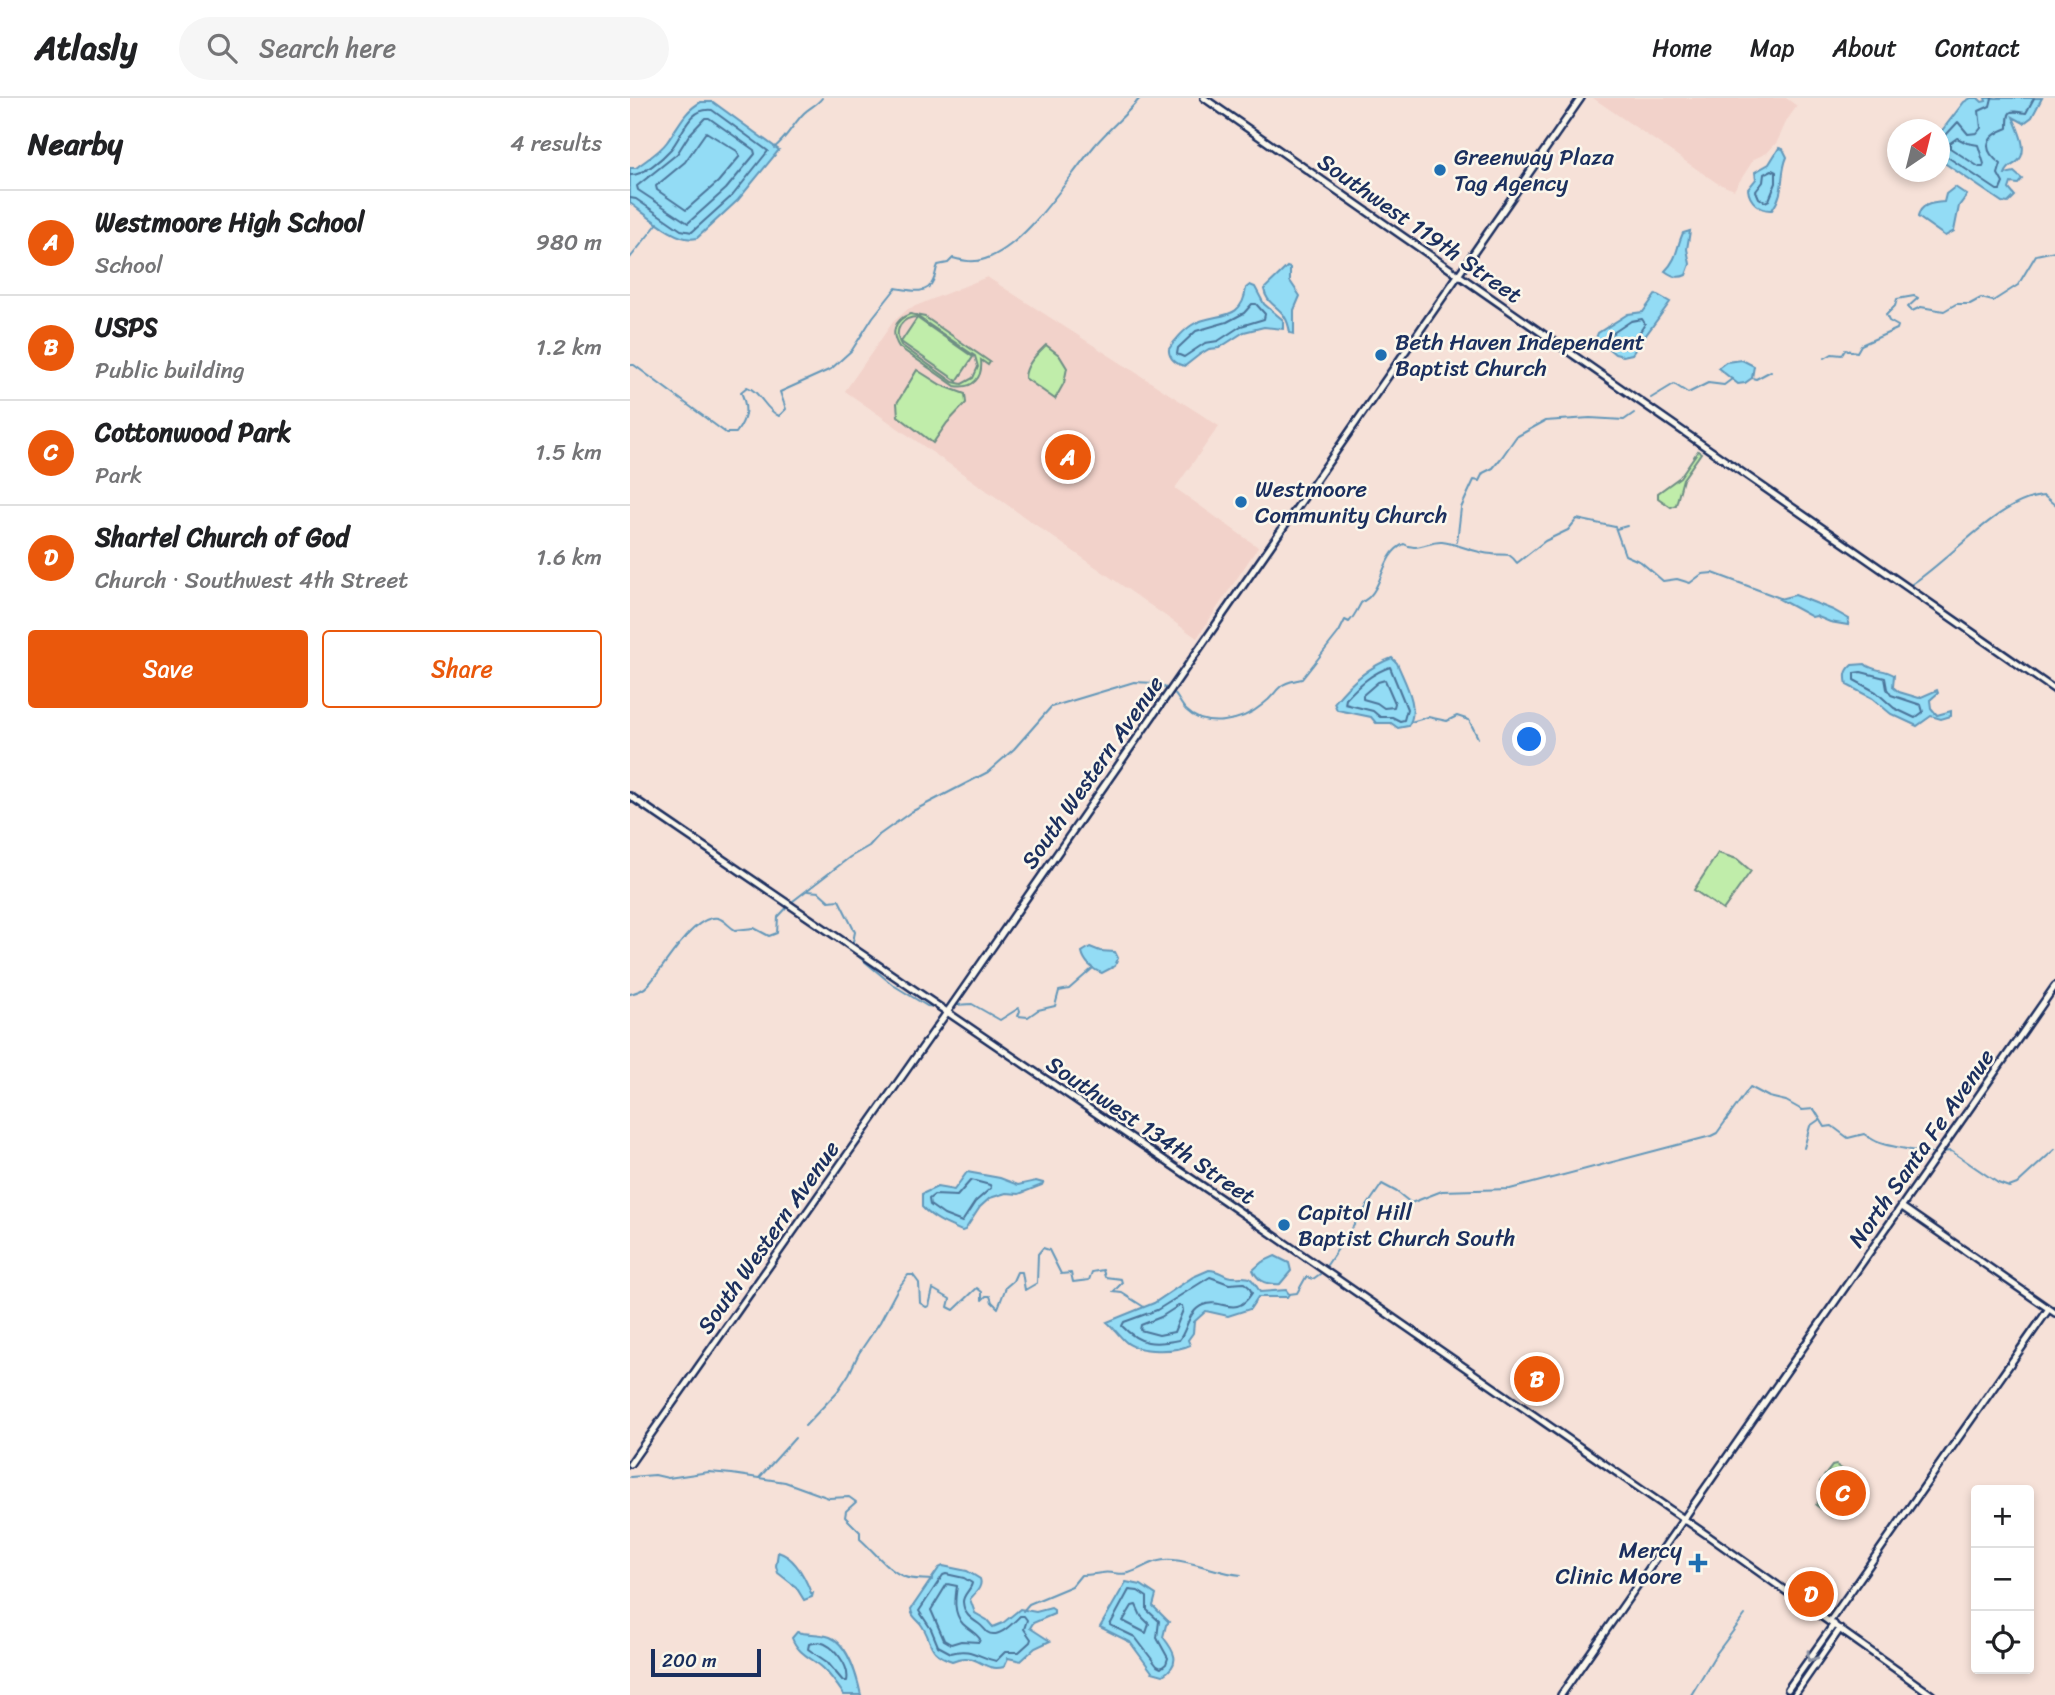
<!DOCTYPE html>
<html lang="en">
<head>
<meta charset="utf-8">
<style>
	:root { --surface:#fff; --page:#f6f6f6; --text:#202124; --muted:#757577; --line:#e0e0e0; --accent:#ea580c }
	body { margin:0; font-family:Sriracha,sans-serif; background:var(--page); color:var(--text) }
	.controls { position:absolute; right:21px; bottom:21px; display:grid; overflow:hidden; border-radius:7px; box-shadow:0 4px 10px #0003 }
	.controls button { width:63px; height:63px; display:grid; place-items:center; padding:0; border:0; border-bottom:2px solid var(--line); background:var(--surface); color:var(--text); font:35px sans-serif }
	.compass { position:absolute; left:1257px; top:21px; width:63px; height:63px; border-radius:50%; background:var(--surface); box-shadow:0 4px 10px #0003; rotate:35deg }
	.scale { position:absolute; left:21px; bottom:18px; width:110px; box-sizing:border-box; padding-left:7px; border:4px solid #1b2f5e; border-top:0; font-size:19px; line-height:24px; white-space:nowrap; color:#1b2f5e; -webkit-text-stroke:5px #fbf7ec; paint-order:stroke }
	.you { position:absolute; left:900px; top:642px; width:24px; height:24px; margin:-18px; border:5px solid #fff; border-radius:50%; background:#1a73e8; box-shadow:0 0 0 10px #1a73e833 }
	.badge { display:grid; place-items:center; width:46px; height:46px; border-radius:50%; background:var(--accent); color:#fff; font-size:23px; font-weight:700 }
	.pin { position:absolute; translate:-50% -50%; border:4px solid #fff; box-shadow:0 2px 7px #0006 }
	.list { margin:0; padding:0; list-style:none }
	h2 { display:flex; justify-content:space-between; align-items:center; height:91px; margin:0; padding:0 28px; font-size:30px }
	h2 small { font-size:23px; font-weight:400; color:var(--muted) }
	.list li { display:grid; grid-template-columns:46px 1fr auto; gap:21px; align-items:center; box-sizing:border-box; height:105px; padding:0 28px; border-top:2px solid var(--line) }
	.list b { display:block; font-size:26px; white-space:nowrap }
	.list p { margin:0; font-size:23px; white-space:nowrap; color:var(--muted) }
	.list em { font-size:23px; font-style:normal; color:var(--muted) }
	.actions { display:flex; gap:14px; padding:21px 28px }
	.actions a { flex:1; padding:16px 0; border:2px solid var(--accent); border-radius:7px; text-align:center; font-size:24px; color:var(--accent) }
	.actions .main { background:var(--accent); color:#fff }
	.icon { flex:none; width:38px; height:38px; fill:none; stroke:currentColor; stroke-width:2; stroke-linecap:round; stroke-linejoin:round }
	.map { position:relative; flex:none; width:1425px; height:1597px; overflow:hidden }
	header { display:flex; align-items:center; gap:42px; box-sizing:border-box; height:98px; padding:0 35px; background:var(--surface); border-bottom:2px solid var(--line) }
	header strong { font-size:33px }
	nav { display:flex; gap:38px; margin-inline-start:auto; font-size:24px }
	.search { width:490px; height:63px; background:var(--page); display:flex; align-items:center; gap:18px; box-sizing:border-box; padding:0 24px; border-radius:38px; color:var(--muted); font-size:26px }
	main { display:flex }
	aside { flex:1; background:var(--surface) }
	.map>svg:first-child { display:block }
	.built { fill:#f2d2ca }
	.green { fill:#c0edaa; stroke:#6e8e84; stroke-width:2; fill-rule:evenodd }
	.water { fill:#93dcf5; stroke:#6397b9; stroke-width:2 }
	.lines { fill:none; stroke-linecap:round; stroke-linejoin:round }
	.shore { stroke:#4b749a; stroke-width:2 }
	.stream { stroke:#6397b9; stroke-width:2 }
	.tertiary-casing { stroke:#1b2f5e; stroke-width:10 }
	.secondary-casing { stroke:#1b2f5e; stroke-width:10 }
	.tertiary { stroke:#fbf7ec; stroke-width:5 }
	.secondary { stroke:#fbf7ec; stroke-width:5 }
	.oneway { stroke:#8b93a5 }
	.poi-dot { fill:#1f6fb2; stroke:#fbf7ec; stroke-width:2.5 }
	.labels { text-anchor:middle; stroke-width:5; stroke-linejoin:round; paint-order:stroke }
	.poi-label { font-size:23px; fill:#1b2f5e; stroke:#fbf7ec; text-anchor:start }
	.street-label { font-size:23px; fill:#1b2f5e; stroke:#fbf7ec }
</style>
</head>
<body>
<header>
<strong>Atlasly</strong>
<div class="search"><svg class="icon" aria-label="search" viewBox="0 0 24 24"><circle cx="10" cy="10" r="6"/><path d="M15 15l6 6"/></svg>Search here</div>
<nav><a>Home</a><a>Map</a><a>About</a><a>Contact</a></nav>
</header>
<main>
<aside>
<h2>Nearby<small>4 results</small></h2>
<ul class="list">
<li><span class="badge">A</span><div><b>Westmoore High School</b><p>School</p></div><em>980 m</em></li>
<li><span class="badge">B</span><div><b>USPS</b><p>Public building</p></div><em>1.2 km</em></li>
<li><span class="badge">C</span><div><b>Cottonwood Park</b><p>Park</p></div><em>1.5 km</em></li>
<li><span class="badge">D</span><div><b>Shartel Church of God</b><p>Church · Southwest 4th Street</p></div><em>1.6 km</em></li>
</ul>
<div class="actions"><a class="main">Save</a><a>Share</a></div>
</aside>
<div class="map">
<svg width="1425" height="1597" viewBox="0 0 1425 1597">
	<rect width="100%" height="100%" fill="#f6e1d8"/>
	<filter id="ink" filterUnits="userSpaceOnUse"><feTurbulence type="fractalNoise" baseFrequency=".0143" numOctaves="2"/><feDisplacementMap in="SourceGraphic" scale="14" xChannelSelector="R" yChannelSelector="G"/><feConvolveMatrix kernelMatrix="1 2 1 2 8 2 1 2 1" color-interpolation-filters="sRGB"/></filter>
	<g filter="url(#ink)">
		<path class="built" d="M963,0h193l11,8 -10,14 -10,22 -10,11 -13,6 -20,31 -17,-7z
			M357,179l232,149 -44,62 83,59 -61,91 -352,-247 48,-69 15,-13z"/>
		<path class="green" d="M280,216l15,3 65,45 -2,3 -7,-5c2,18 -8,29 -26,26l-56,-39c-9,-14 -5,-27 11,-33zM288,219l57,39 3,11 -5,11 -11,6 -9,-2 -52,-37c-8,-15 0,-28 17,-28z
			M287,220l56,39 -16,24 -56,-39z
			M416,247l13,10 8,13 -3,15 -9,16 -30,-21c0,-13 12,-24 21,-33z
			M287,272l24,15 24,9 1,9 -19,20 -14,20 -35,-27 -1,-13z
			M1068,353l3,2 -18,26 -7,26 -5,2 -13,-9v-5l22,-16z
			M1088,755l19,6 14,12 -28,39 -29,-20z
			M1206,1367l30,21 -13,18 -8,-6 -13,19 -16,-12 12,-18 -8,-5 12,-16z"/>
		<path class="water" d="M1341,0h7l4,4 4,-1 -1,-3h57l-10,19 -8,6 -11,-6c5,13 17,34 4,45 -6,5 -9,4 -12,12l9,-2 8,7 -4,5 -7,-1 -2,6 6,7 -7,7 -6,-1 -62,-42v-27l24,-31z
			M71,4h12l66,48 -41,50 -41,38c-20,6 -51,-24 -67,-35v-35h6c10,-8 24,-16 31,-26 11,-15 17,-31 34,-40z
			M1149,50l4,1 4,8c-8,18 -1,34 -15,53 -12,1 -23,-9 -24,-21l8,-10 -1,-7 14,-8z
			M1325,89l12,8 -8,11 -5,25 -9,5 -27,-19c2,-13 14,-14 26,-15l2,-8z
			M1060,133l-3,18 3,15 -4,11c-8,4 -14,1 -21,-4 13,-13 11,-23 18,-38z
			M657,169l3,1v13l10,15 -6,14v24l-4,-1c-4,-29 -23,-24 -26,-44z
			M620,187l5,2 9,17 19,16v9l-19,-2 -20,5 -25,16 -10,1 -10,6 -14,11c-8,-1 -17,-8 -16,-17 5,-8 15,-19 23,-24 23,-14 50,-1 54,-37z
			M1026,196l14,8 -38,52 -9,2 -8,-2 -19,-16 2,-5 30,-19 15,-2z
			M1112,262l12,6 -2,12 -7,5 -7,1 -20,-16 8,-6z
			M1165,497l38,15 16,9 -1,6 -18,-3 -14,-6 -4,1 -33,-18z
			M762,560l5,5c7,18 24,45 11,63l-10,2 -7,-5h-15l-5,-6 -34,-7 -3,-7c16,-20 34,-36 58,-45z
			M1235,566c7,7 20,5 29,11l-1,12 6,5 20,6 18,-8 1,3 -8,7 1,8 6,7 14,-4v5l-10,3 -10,-3 -14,10 -26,-12 -19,-16 -25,-13c-2,-9 -2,-14 5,-20z
			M460,849l10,4 15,1 3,6 -3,8 -13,7c-9,-3 -18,-11 -20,-21z
			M337,1074l33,6 18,7 18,-4 7,2 -1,2 -23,9 -13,-1 -16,5 -10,9 -15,23 -3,1c-14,-6 -29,-12 -40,-24v-13l15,-7 17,3z
			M645,1158l14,7 2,8 -11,13c-12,1 -22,-2 -27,-14l9,-8z
			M579,1172c11,0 15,7 23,7 18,1 17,-4 28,15l26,-2 3,4 -2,3h-29l-8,12 -22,7 -22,-5 -12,11 -1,11 -5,7 2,5c-14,7 -51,8 -64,-3 -6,-5 -12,-14 -19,-20l47,-19 39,-26z
			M148,1454c17,5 27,25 33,41h2l-1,4 -8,3 -8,-13 -18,-14 -2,-7z
			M313,1468l24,5 13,8c3,8 -5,14 -10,20l5,14 12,7 6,7 10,-4 17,-14 16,3 15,-4 3,2v4l-21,9 -3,5 20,13 -15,7 -14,13 -13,-3 -4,9c-23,6 -26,-17 -52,-6 -27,-9 -18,-20 -32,-38 -5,-6 -8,-6 -9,-14l28,-41z
			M496,1484l15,3 15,10 -3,11 16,16 -3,3 -3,12c11,14 19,26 0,38l-11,-3 -22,-30 -30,-15z
			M167,1534c12,3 22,1 33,5 19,8 27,40 31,58h-17c-6,-9 -13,-19 -21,-27 -11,-10 -25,-14 -31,-30z"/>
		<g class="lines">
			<path class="shore" d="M75,20h4l45,32 1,4 -29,35 -38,34 -50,-33 -1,-4 40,-32 12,-19z
				M76,34l31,19 3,5 -22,26 -32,28 -29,-20 -1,-4 29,-24z
				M1310,39l6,-2 12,-13 10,12 9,-1 4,-5 -2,-17 11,-5 2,-8
				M1327,40l10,5 11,2 6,19 -1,3h-4l-29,-19v-5z
				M1310,57l6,1 51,34h3l3,-7 -5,-9 3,-10c-21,-15 -15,-28 7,-36 0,-18 0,-18 18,-15l8,-15
				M1142,72l4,2v11l-7,17 -4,2 -6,-4 -3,-7 7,-9 1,-8z
				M0,77c13,1 32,-16 41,-26 12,-14 18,-42 41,-39l56,41 -35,44 -41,37 -11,-2 -45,-31 -6,-1
				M622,206h4l9,10 -1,5 -23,7 -23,15 -13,2 -21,14 -7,-3 1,-6 18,-17 31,-9 17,-9z
				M1012,221l3,5 -15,23 -11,1 -10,-9 1,-4 21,-14z
				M760,569l17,42 -3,11 -4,1 -8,-4h-12l-7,-6 -28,-7 1,-5c13,-14 26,-26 44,-32z
				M1231,574l24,6 2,11 4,6 30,10 2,7 -8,6 -21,-10 -18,-16 -22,-12v-7z
				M755,582l10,23 -1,4 -10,1 -7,-5 -14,-4v-4l15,-13z
				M341,1082l19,5 1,3 -16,14 -13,20 -18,-7 -14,-10 -1,-6 5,-4 23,1z
				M580,1179l19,7 15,-1 5,4 3,6c-17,27 -30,4 -49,12 -16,7 -15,24 -24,35 -25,5 -39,5 -57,-14l2,-4 33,-12z
				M548,1208h4l1,4 -9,22 -15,3 -19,-5 1,-5 20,-8z
				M316,1476l18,4 8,5c-1,7 -9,11 -9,19 1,12 7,16 16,22 3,2 5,5 8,8 11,8 26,-9 33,-16h4l3,4 -3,9 7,10 -1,3 -11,10h-14l-9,9c-18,-4 -26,-14 -45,-8l-13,-7 -7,-17 -12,-18 24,-36z
				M317,1486l10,2c-2,13 -4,27 6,38 6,6 12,8 17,15l-1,3 -18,-1 -10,3 -7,-4 -13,-30z
				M499,1492l9,1 9,6v13l12,11 -2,17 11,20 -2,6 -5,4 -4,-2 -22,-29 -25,-12z
				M506,1507l5,11 8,8 -3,9 -23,-12 9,-15z
				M189,1544c15,3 31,24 28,39h-4l-16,-19 -19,-13 1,-5z"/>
			<path class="stream" d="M144,50c13,-10 19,-24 30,-35 6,-6 13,-8 18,-15
				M0,160l28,-35
				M1195,260l7,-4 10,1 3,-5 12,2 4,-7 36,-16 1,-3 -9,-5 -3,-6 9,-9 2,-7 17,-3 4,2 -10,9 4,4 9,-4 23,4 12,-7h14l11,-6 12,3 25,-16 18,-30 19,-4
				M0,267h4l92,68h10c11,-15 12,-25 5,-41l6,-5c13,4 18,23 32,29l7,-7 -6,-17 51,-23 21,-19 21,-33 23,-29c13,2 31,8 37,-7 3,-5 2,-10 5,-16l10,-2 5,-5c11,3 21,5 32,1 43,-14 82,-81 111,-115 14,-16 31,-30 44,-46
				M1122,280l4,1 15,-8
				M1021,300l23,-14 14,9 20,-10 16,2 8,-6
				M986,431l11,-3
				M827,444l4,-34 13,-28 5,1 4,-8 10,-5 9,-11 14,-20 29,-16 45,-3 34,2 10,-7
				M1282,486c38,-24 88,-86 132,-88l11,9
				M543,594c5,5 8,13 13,18 20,20 57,11 76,-5 19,-14 11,-21 40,-26l37,-47 6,-12 4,2c5,-5 8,-12 12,-19 3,-3 7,-4 9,-7 13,-13 13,-43 34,-52 12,8 25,-3 38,-2 18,2 32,11 50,12 4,1 12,0 17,1 3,2 6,5 8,8l28,-22 23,-11 9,-11 38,8 10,28 16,7 22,19 14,-2 13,4 12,-9 11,-1 67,25
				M781,624l17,-5 19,4 10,-5 12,4 9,18
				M178,793l11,1 10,9 10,-1 16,32 -3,14
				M222,853l41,34 34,21 9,1
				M0,896c7,-2 14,-4 19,-10 15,-16 44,-70 69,-66 7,2 11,9 17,12l19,-2 15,8 8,-3 1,-16 15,-16 57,-44 19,-11 10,-11 32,-23 77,-40 26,-23 37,-42 83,-25 21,1 13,6
				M325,907l17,-1 28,16 19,-12 1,3 -2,5 10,1 10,-7 17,-4 4,-15 10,-2 24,-21
				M1174,1050l6,-22 10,-7
				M1311,1054l10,-1 47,32 11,4 8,-3 38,-35
				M697,1167l55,-81 15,8 14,11 31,-12 68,-2 201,-53 6,-3 33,-46 19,10 17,4 16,9 12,-1 11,18 7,-1 16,12 16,-4c16,11 19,10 37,14 13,2 19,6 34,5
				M659,1196l8,-1 9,-16 7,2 7,-5
				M175,1328l32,-34 12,-18 10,-21 21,-31 17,-32 11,-15h5l6,8 1,20 6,4 3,-1 4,-17 17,10 -2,8 6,3 23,-22 5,4v8l4,-4h4l2,6 6,6 8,-21 7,-6 4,-9h5l3,18 12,-7 1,-29 5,-6 6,2 12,24 10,-1 2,9 16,-2 3,-8 11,-2 2,7 16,2 1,4 -9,9 9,1 22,14
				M0,1379l25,-2 13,3 41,-6 23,2 53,8 44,16 20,-1 7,5 -10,9 -1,6 15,15v7c15,13 27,31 45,38 6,3 20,2 27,3
				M129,1380l36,-40
				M393,1513l6,-7 43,-18 9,-11c9,0 13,-1 21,-2 9,-2 18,3 27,0 16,-5 25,-15 44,-13 23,2 45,13 68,15
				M1061,1597l25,-41 29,-39"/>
			<defs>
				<path id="tertiary" d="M1272,1109l153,106
					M1200,1523l218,-311
					M1158,1591l46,-65
					M1165,1596l45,-65"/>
				<path id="secondary" d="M574,0l851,592
					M0,698l593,404 484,335 225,160
					M0,1366l318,-453 633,-913
					M931,1597l494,-709"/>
			</defs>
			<use href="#tertiary" class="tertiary-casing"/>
			<use href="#secondary" class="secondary-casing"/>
			<use href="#tertiary" class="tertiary"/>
			<use href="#secondary" class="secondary"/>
		</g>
		<defs><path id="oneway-chevron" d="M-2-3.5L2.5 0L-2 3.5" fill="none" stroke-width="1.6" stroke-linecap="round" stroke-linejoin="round" transform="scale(1.75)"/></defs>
		<use class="oneway" href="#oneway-chevron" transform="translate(1181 1559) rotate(125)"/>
	</g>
	<g class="poi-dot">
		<circle cx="810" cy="72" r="7"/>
		<circle cx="751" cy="257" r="7"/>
		<circle cx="611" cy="404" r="7"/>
		<circle cx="654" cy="1127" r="7"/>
		<path d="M1064.5 1454.5h7v7h7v7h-7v7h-7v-7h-7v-7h7z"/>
	</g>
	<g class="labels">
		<g class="poi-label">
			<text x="824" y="67">Greenway Plaza<tspan x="824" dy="26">Tag Agency</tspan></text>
			<text x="765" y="252">Beth Haven Independent<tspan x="765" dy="26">Baptist Church</tspan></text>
			<text x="625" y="399">Westmoore<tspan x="625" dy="26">Community Church</tspan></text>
			<text x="668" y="1122">Capitol Hill<tspan x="668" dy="26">Baptist Church South</tspan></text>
			<text x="1052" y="1460" text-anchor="end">Mercy<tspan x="1052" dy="26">Clinic Moore</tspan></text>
		</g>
		<g class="street-label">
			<text transform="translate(790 130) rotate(35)" y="8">Southwest 119th Street</text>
			<text transform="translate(462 674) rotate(-55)" y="8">South Western Avenue</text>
			<text transform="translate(521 1032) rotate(34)" y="8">Southwest 134th Street</text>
			<text transform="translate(1291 1050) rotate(-55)" y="8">North Santa Fe Avenue</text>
			<text transform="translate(138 1139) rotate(-55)" y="8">South Western Avenue</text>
		</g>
	</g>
</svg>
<div class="controls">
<button>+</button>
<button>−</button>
<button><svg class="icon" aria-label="locate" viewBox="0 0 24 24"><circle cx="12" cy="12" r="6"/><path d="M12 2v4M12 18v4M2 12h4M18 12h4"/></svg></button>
</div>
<svg class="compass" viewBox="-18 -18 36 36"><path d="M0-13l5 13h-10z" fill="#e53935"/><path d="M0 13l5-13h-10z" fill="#757577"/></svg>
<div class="scale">200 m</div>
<div class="you"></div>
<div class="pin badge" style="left:438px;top:359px">A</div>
<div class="pin badge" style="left:907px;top:1281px">B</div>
<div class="pin badge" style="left:1213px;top:1395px">C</div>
<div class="pin badge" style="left:1181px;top:1496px">D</div>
</div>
</main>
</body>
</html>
